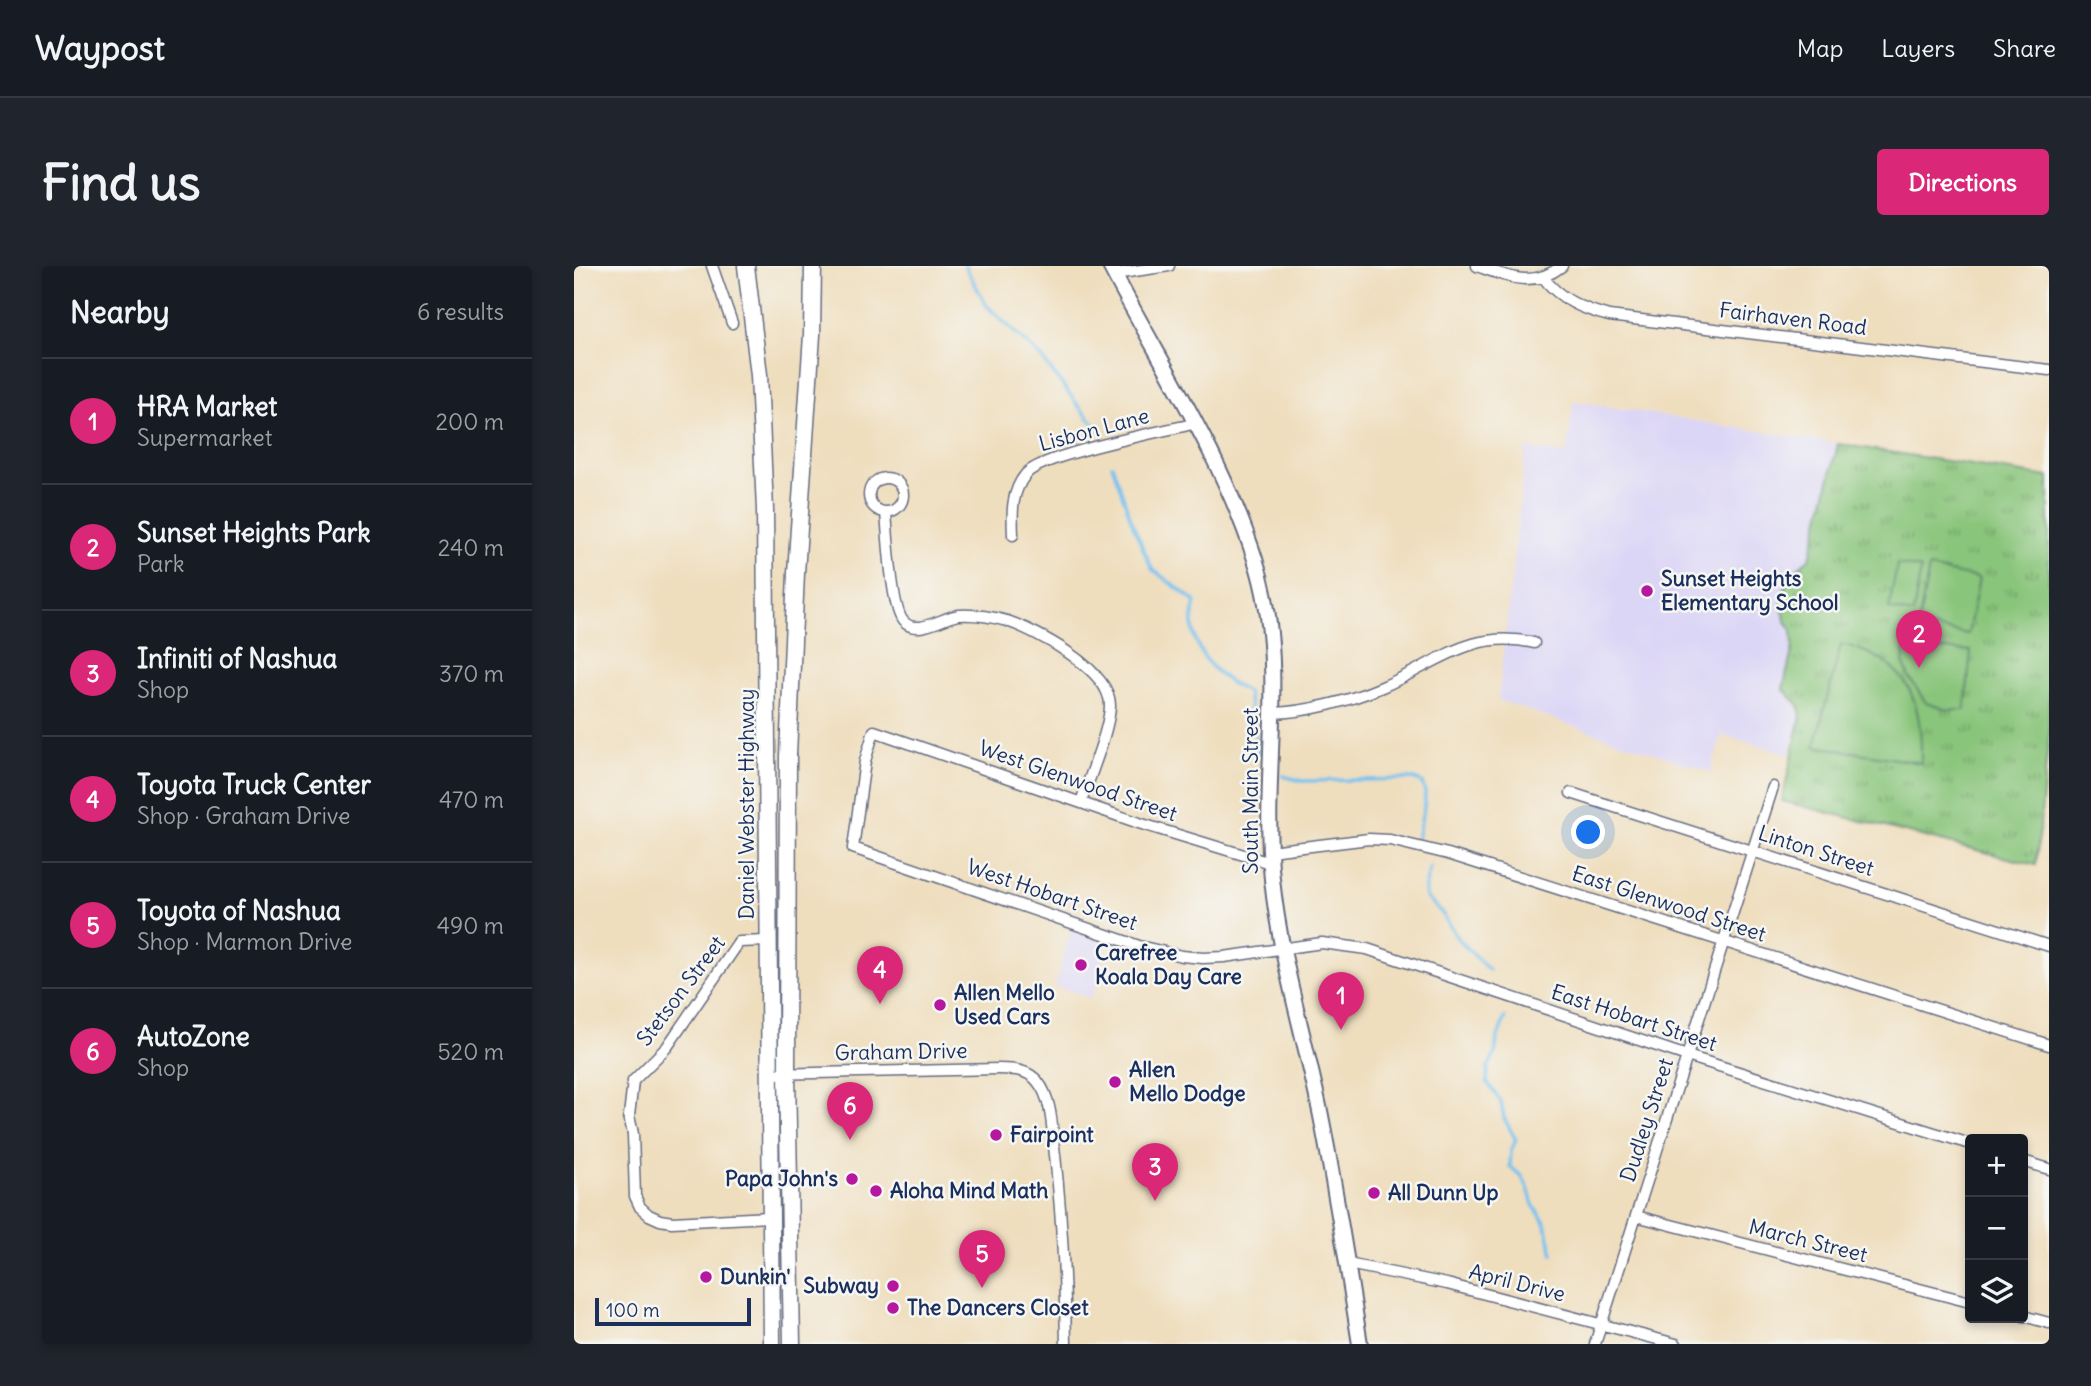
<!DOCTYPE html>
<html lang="en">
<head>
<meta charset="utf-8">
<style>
	:root { --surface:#171b24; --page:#20242c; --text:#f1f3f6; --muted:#9ea1a6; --line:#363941; --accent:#db2777 }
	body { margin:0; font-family:Delius,sans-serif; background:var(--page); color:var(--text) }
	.controls { position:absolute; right:21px; bottom:21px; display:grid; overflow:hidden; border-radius:7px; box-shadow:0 4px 10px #0003 }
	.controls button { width:63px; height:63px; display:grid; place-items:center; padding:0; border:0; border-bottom:2px solid var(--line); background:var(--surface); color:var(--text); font:35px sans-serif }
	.scale { position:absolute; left:21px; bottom:18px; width:156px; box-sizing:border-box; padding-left:7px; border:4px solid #1b2f5e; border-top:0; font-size:19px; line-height:24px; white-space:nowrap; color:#1b2f5e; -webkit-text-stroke:5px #f6f6f2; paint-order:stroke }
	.you { position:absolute; left:1015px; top:567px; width:24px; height:24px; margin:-18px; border:5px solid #fff; border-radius:50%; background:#1a73e8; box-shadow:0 0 0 10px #1a73e833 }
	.badge { display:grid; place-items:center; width:46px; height:46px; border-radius:50%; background:var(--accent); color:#fff; font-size:23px; font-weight:700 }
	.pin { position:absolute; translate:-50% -58px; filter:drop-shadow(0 2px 4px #0008) }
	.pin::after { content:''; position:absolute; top:37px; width:24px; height:21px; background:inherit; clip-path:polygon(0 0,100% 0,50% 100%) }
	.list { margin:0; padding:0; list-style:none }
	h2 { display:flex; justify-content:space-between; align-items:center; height:91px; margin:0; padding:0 28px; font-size:30px }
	h2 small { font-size:23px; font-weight:400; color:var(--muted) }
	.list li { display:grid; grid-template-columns:46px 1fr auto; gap:21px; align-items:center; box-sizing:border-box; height:126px; padding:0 28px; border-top:2px solid var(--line) }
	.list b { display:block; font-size:26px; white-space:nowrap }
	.list p { margin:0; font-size:23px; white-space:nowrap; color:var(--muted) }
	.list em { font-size:23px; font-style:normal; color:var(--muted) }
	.icon { flex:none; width:38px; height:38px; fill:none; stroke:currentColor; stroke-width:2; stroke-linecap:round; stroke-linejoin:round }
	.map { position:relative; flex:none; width:1475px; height:1078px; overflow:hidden; border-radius:7px }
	header { display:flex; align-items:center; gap:42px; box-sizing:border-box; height:98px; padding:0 35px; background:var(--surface); border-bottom:2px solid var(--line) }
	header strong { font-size:33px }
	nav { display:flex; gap:38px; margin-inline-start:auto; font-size:24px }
	.intro { display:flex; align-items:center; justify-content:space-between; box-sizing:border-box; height:168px; padding:0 42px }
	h1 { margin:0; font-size:49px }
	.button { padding:18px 32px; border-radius:7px; background:var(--accent); color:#fff; font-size:24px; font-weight:700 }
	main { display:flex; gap:42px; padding:0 42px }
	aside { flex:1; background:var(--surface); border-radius:7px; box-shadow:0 4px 10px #0003 }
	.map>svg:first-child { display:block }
	.built { fill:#dcd6f6 }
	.grass { fill:url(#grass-tufts); stroke:#527a6c; stroke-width:2 }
	.garden { fill:#89c57a; stroke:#527a6c; stroke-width:2 }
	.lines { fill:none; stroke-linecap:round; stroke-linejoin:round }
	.stream { stroke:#75c1ef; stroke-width:3.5 }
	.street-casing { stroke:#656c80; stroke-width:13 }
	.secondary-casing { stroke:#656c80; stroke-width:18 }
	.primary-casing { stroke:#656c80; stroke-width:19 }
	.street { stroke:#fff; stroke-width:10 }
	.secondary { stroke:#fff; stroke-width:14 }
	.primary { stroke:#fff; stroke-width:16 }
	.poi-dot { fill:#b5179e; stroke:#f6f6f2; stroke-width:2.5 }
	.labels { text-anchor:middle; stroke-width:5; stroke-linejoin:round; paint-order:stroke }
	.street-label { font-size:21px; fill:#1b2f5e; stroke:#f6f6f2 }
	.poi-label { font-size:21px; font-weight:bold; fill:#1b2f5e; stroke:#f6f6f2; text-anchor:start }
</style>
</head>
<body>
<header>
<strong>Waypost</strong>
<nav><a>Map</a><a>Layers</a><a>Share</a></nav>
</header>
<div class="intro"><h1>Find us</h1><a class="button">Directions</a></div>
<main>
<aside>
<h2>Nearby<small>6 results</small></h2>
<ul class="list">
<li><span class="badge">1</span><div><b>HRA Market</b><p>Supermarket</p></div><em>200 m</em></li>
<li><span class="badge">2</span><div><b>Sunset Heights Park</b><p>Park</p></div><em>240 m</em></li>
<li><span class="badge">3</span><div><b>Infiniti of Nashua</b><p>Shop</p></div><em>370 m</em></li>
<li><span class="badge">4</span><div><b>Toyota Truck Center</b><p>Shop · Graham Drive</p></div><em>470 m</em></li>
<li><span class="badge">5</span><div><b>Toyota of Nashua</b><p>Shop · Marmon Drive</p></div><em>490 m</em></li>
<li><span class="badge">6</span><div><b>AutoZone</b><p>Shop</p></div><em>520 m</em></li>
</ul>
</aside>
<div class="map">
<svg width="1475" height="1078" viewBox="0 0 1475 1078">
	<defs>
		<pattern id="grass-tufts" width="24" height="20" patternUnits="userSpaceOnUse" patternTransform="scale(1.75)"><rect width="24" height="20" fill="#89c57a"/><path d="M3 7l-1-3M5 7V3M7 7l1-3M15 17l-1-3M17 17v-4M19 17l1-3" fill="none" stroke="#6fa067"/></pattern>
	</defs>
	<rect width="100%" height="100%" fill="#f6f6f2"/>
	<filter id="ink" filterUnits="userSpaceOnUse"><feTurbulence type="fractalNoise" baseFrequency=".0143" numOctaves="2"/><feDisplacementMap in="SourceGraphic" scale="14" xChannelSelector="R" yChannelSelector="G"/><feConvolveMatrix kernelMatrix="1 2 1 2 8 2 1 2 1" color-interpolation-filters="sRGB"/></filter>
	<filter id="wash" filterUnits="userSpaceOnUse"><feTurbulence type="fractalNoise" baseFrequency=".00686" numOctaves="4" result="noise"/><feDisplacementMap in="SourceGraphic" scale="28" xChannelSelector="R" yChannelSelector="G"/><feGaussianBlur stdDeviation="1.57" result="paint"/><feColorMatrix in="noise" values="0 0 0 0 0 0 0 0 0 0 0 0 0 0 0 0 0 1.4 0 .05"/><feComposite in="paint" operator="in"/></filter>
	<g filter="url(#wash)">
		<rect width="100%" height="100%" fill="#efdebe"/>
		<path class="built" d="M1000,135l263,43 -28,114 -22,19 -6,27 4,16 6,10 1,17 -10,42 15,17 3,11 -10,37 -68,-19 -12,37 -212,-72 28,-252 40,7z
			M497,664l36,14 -15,54 -37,-12z"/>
		<path class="grass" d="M1264,178l211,33v257l-13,131 -254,-64 19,-85 -2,-11 -16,-16 10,-42 -1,-17 -7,-10 -3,-15 5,-28 23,-19z"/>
		<path class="garden" d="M1323,298l24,5 -8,45 -24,-5z
			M1355,302l50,10 -11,56 -50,-9z
			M1267,378c67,16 82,54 80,119l-106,-17z
			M1331,381l66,4 -6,59h-17l-22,-7 -17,-26 -6,-15z"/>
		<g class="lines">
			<path class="stream" d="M391,0l22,40 54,51 40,52 19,21
				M538,199l21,60 19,44 44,33c-13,41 16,73 51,90 4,12 3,23 6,35 2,11 6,17 5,29
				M709,510l19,5 113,-2 7,4 3,9 -1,15 -7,32
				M856,601l-5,21 1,9 16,16 16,26 31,31
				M931,752l-8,21 -2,15 -7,13 -1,15 14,20 3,16 12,22 -5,11 -1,16 12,9 6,12 5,17 12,17 8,32"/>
		</g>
	</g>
	<g filter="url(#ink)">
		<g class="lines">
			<defs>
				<path id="street" d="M138,0l20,57
					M903,0c32,11 55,23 85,0
					M540,8l55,-8
					M969,11c17,23 40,32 66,39l440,54
					M295 229a17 17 0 1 1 34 0a17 17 0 1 1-34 0Z
					M312,247c2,20 5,97 18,109 14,14 39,-5 55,-7 16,-1 33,2 48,6 30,10 103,49 103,84 0,23 -21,74 -29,97
					M439,269c-1,-22 -2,-43 13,-61 17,-20 139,-43 171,-51
					M698,447c36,-1 77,-12 110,-26 55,-23 88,-59 152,-44
					M997,527l478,153
					M696,585l99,-12 21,1 58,14 601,191
					M696,597l-128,-39 -268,-93 -9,30 -12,87 286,98 43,10 21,2 21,-1 98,-14 45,6 320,107 283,88
					M193,675l-28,1 -72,105 -34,34 -4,35 4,18 2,62 5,11 9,8 11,5 12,2 98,-5
					M195,808l230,-5c15,0 30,1 39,13 15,18 14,51 17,73 7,63 10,126 11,189
					M1449,895l26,8
					M1062,950l334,86
					M774,998l99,20 229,60
					M1449,1050l26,7
					M1021,1078l178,-557"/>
				<path id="secondary" d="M536,0c50,97 111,188 145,293 34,103 6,214 17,320 8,80 33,158 49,237 15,76 27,152 39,228"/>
				<path id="primary" d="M172,0l13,109 6,135 7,834
					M218,1078l-5,-270 1,-319 8,-182 16,-238 1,-69"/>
			</defs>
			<use href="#street" class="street-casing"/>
			<use href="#secondary" class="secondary-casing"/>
			<use href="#primary" class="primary-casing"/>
			<use href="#street" class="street"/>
			<use href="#secondary" class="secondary"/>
			<use href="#primary" class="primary"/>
		</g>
	</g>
	<g class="poi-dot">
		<circle cx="1073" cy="325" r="7"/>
		<circle cx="507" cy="699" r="7"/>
		<circle cx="366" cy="739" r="7"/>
		<circle cx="541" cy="816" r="7"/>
		<circle cx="422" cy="869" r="7"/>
		<circle cx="278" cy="913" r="7"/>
		<circle cx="302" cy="925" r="7"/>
		<circle cx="800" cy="927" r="7"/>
		<circle cx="132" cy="1011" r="7"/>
		<circle cx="319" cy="1020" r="7"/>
		<circle cx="319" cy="1042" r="7"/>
	</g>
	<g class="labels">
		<g class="street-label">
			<text transform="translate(1219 53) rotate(7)" y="7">Fairhaven Road</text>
			<text transform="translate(520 164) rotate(-15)" y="7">Lisbon Lane</text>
			<text transform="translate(504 515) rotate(19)" y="7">West Glenwood Street</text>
			<text transform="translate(677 525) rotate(-90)" y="7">South Main Street</text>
			<text transform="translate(173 538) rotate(-90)" y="7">Daniel Webster Highway</text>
			<text transform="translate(1242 585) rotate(18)" y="7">Linton Street</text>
			<text transform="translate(478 629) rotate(19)" y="7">West Hobart Street</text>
			<text transform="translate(1095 638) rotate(18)" y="7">East Glenwood Street</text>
			<text transform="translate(107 725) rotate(-53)" y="7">Stetson Street</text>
			<text transform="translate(1060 752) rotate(18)" y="7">East Hobart Street</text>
			<text transform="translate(327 786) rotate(-1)" y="7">Graham Drive</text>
			<text transform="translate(1073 854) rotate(-72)" y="7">Dudley Street</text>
			<text transform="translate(1234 975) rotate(14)" y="7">March Street</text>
			<text transform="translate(943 1017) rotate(14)" y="7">April Drive</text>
		</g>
		<g class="poi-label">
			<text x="1087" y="320">Sunset Heights<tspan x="1087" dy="24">Elementary School</tspan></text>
			<text x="521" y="694">Carefree<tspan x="521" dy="24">Koala Day Care</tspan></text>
			<text x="380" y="734">Allen Mello<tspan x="380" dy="24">Used Cars</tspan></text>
			<text x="555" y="811">Allen<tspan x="555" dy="24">Mello Dodge</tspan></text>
			<text x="436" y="876">Fairpoint</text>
			<text x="264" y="920" text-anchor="end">Papa John's</text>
			<text x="316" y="932">Aloha Mind Math</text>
			<text x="814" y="934">All Dunn Up</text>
			<text x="146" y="1018">Dunkin'</text>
			<text x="305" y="1027" text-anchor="end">Subway</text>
			<text x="333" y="1049">The Dancers Closet</text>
		</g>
	</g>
</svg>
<div class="controls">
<button>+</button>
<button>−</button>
<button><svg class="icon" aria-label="layers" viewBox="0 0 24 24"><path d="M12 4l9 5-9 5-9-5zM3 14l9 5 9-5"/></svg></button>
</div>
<div class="scale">100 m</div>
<div class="you"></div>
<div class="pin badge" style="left:767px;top:764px">1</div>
<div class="pin badge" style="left:1345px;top:402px">2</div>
<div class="pin badge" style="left:581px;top:935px">3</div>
<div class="pin badge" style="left:306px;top:738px">4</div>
<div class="pin badge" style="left:408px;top:1022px">5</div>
<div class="pin badge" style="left:276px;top:874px">6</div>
</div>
</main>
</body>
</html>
